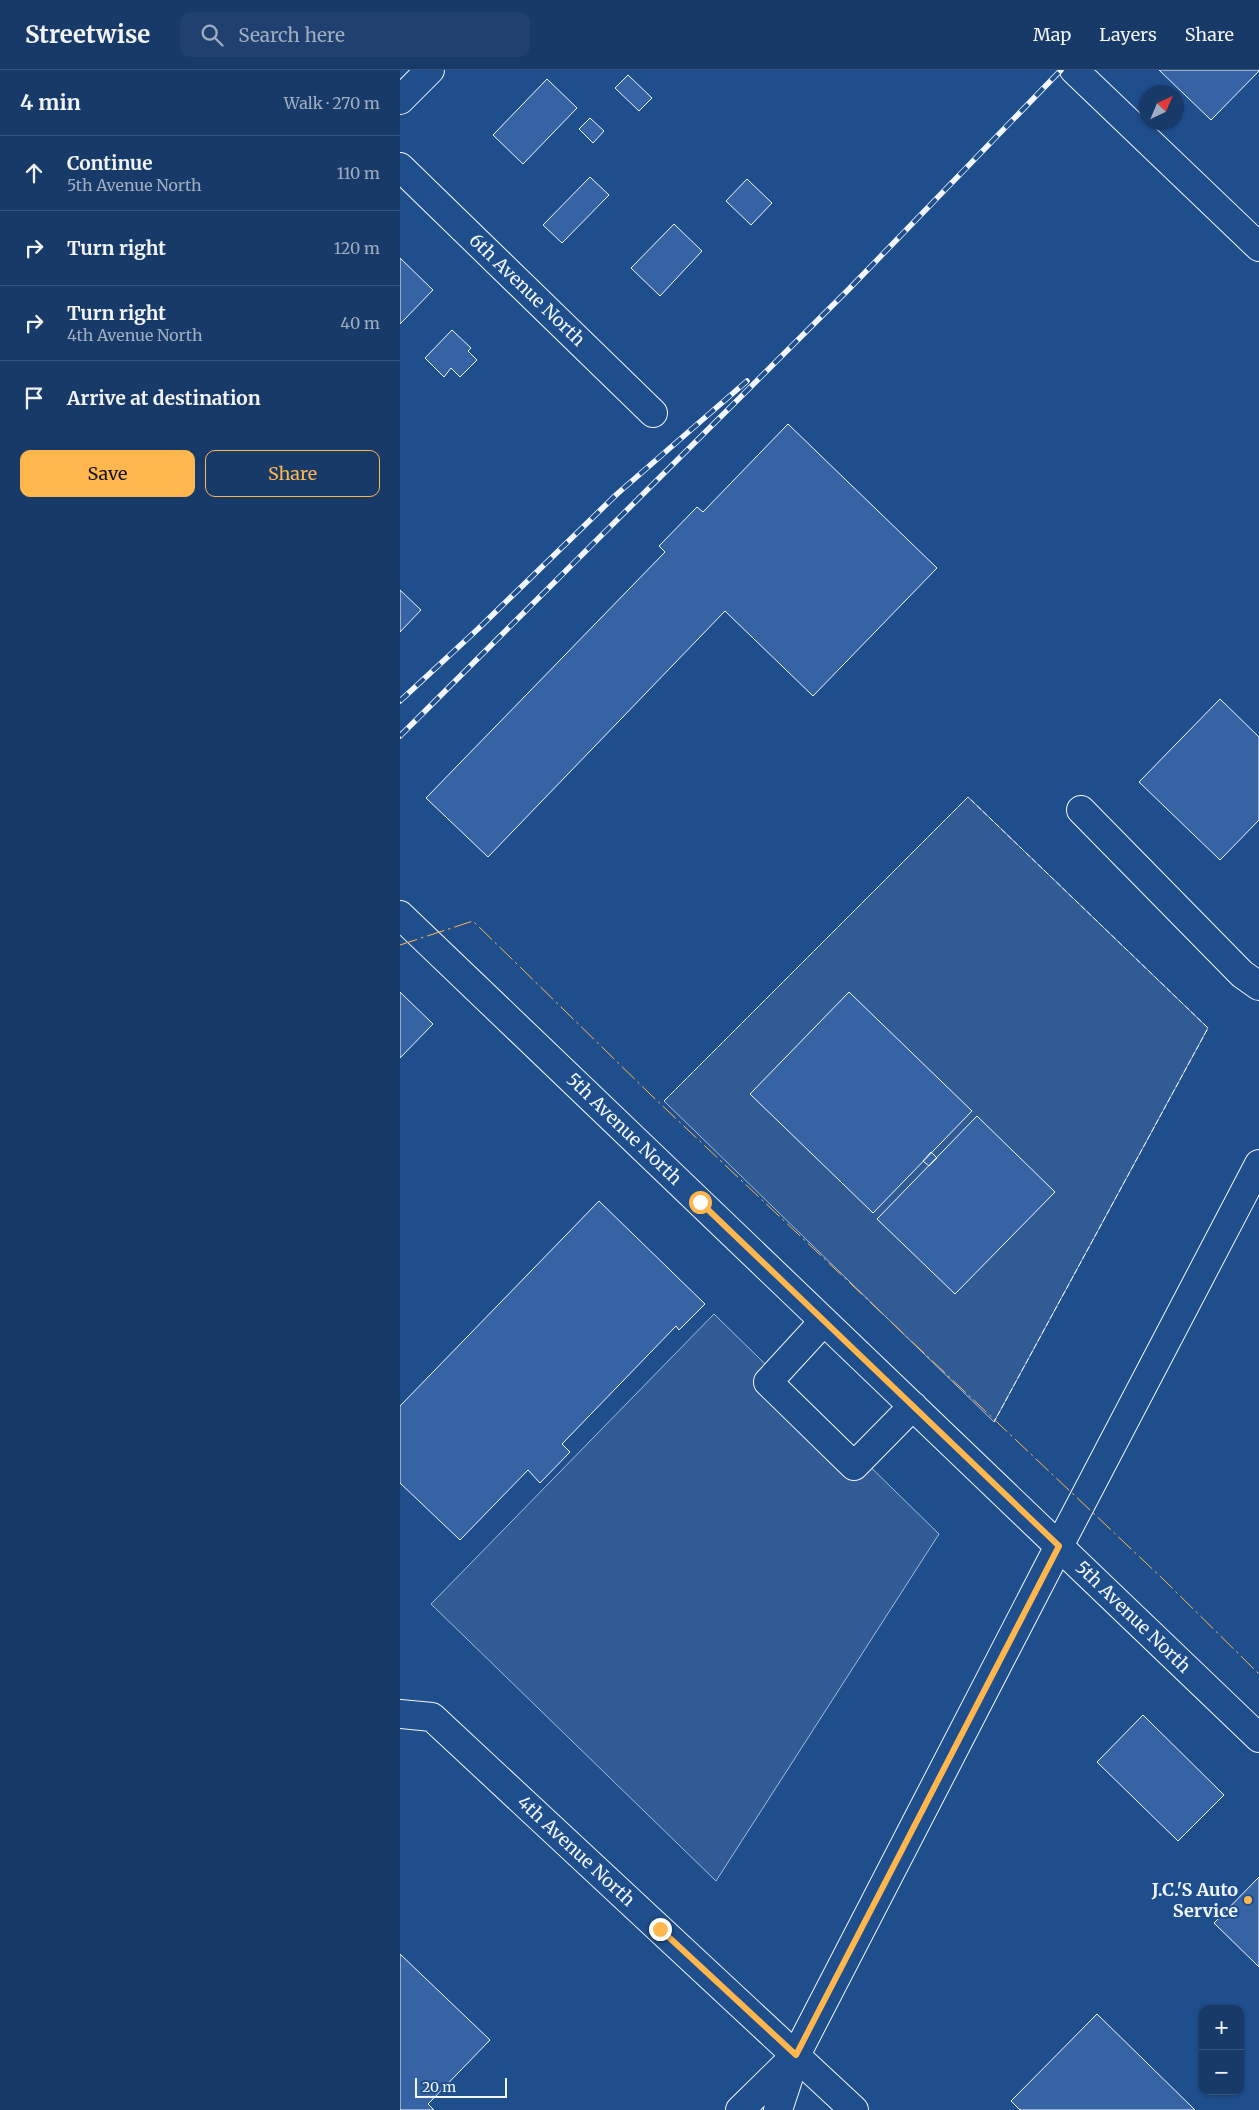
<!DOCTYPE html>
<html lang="en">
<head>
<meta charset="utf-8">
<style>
	:root { --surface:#173a69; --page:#20416f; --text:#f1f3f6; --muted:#9eadc0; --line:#36547d; --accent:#ffb74d }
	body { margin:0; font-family:Merriweather,serif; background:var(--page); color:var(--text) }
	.controls { position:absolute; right:15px; bottom:15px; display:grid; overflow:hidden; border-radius:10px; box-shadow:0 1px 4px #0004 }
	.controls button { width:45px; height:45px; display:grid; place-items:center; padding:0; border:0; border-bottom:1px solid var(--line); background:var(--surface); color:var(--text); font:25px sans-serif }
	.compass { position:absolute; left:739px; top:15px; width:45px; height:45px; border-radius:50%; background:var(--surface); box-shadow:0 1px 4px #0004; rotate:44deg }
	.scale { position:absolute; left:15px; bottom:12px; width:92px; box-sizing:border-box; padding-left:5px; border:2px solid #f2f6ff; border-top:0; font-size:14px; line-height:18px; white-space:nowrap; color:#f2f6ff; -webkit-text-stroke:4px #1f4e8c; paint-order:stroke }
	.stop { position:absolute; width:15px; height:15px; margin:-11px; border:4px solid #ffb74d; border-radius:50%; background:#fff }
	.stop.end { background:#ffb74d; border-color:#fff; box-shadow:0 1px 5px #0008 }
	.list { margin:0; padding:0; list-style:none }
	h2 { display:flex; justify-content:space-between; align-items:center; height:65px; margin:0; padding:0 20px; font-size:21px }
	h2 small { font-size:16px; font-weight:400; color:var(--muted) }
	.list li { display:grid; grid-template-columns:32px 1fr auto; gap:15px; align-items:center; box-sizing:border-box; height:75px; padding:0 20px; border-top:1px solid var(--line) }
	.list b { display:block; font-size:19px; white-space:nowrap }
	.list p { margin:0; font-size:16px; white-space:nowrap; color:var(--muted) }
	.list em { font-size:16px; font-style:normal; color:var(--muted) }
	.actions { display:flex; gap:10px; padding:15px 20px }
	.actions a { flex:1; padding:11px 0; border:1px solid var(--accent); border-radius:10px; text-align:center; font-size:18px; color:var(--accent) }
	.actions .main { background:var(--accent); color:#111 }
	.icon { flex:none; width:28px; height:28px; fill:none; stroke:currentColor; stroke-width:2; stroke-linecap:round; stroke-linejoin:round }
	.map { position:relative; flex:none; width:859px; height:2040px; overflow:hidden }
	header { display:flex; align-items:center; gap:30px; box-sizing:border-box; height:70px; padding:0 25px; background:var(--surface); border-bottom:1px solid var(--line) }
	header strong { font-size:24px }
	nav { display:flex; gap:28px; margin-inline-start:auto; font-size:18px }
	.search { width:350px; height:45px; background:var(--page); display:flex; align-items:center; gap:12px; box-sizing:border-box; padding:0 18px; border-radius:10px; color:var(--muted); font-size:19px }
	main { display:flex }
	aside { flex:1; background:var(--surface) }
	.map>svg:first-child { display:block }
	.built { fill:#305b95; stroke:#a8bbd7 }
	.building { fill:#3563a3; stroke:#f2f6ff }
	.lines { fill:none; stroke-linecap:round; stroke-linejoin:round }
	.minor-casing { stroke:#f2f6ff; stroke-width:30 }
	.major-casing { stroke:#f2f6ff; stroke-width:30 }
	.minor { stroke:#1f4e8c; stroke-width:28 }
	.major { stroke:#1f4e8c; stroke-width:28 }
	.rail-casing { stroke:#f2f6ff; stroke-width:5.5 }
	.rail { stroke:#1f4e8c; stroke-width:4; stroke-dasharray:11; stroke-linecap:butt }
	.fence { stroke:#f2f6ff; stroke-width:1; stroke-dasharray:6 2.5; stroke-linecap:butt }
	.power { stroke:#ffb74d; stroke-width:1; stroke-dasharray:18 4 2.5 4; stroke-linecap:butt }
	.route { stroke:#ffb74d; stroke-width:6 }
	.poi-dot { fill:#ffb74d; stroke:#1f4e8c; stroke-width:2 }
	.labels { text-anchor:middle; stroke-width:4; stroke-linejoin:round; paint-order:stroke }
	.street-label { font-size:18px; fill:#f2f6ff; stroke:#1f4e8c }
	.poi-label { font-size:18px; font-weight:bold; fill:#f2f6ff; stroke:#1f4e8c; text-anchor:end }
</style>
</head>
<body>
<header>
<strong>Streetwise</strong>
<div class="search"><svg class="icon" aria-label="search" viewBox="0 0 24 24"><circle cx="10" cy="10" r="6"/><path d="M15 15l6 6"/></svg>Search here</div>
<nav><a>Map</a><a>Layers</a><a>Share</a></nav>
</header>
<main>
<aside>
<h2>4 min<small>Walk · 270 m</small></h2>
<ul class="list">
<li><svg class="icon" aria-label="ahead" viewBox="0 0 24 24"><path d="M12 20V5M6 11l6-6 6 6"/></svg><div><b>Continue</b><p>5th Avenue North</p></div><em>110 m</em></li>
<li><svg class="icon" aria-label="right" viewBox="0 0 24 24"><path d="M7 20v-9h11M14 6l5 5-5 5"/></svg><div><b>Turn right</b></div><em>120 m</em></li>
<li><svg class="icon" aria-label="right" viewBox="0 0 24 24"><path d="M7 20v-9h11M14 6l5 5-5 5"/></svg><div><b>Turn right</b><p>4th Avenue North</p></div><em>40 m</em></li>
<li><svg class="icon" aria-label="arrive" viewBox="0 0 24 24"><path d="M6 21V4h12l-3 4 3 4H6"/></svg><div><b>Arrive at destination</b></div></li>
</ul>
<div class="actions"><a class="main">Save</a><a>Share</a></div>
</aside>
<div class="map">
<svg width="859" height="2040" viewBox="0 0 859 2040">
	<rect width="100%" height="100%" fill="#1f4e8c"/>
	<path class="built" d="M568,727l240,231 -214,394 -330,-321z
		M314,1244l225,220 -223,347 -285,-277z"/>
	<path class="building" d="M759,0h100v1l-48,49z
		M228,5l24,23 -13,13 -24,-23z
		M147,9l30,29 -54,56 -30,-29z
		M190,48l14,13 -11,12 -14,-14z
		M190,107l19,18 -47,48 -19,-18z
		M347,109l25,24 -21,22 -25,-24z
		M274,154l28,27 -42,45 -29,-28z
		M0,188l33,32 -33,34z
		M52,260l19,18 -3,3 9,9 -17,17 -9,-9 -7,9 -19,-19z
		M388,354l149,144 -124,128 -88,-85 -237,246 -62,-59 239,-246 -6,-6 38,-39 6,5z
		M0,520l21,20 -21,22z
		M820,629l39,38v83l-39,40 -81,-78z
		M0,922l33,32 -33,34z
		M449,922l123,119 -99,102 -123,-119z
		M577,1046l78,76 -100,102 -78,-75z
		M531,1082l6,6 -8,8 -6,-5z
		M199,1131l106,103 -26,26 -3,-4 -114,118 8,8 -30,31 -12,-13 -68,70 -60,-57v-77z
		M743,1645l81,80 -46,46 -81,-79z
		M859,1807v90l-45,-44z
		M0,1884l90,86 -62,64 6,6h-34z
		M697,1944l98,96h-175l-9,-9z"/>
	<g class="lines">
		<defs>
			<path id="minor" d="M674,0l185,177
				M0,30l30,-30
				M0,97l253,246
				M681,740l161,164 17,12
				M0,845l859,823
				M424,1251l-56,61 86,84 59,-60
				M0,1644l32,3 422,393"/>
			<path id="major" d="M340,2040l53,-52
				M378,2040l18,-55 263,-509 200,-382"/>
		</defs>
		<use href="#minor" class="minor-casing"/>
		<use href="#major" class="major-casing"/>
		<use href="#minor" class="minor"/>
		<use href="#major" class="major"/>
		<defs>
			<path id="rail" d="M0,631l79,-73 138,-134 130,-113
				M0,666l449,-447 212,-219"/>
		</defs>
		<use href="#rail" class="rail-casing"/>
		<use href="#rail" class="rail"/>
		<path class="fence" d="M264,1031l304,-304 240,231 -214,394"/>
		<path class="power" d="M0,875l73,-24 177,173 514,486 95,94"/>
	</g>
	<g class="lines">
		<path class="route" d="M260,1859l136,126 263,-509 -359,-344"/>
	</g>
	<circle class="poi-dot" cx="848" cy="1830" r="5"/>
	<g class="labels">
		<g class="street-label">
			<text transform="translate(127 220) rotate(44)" y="6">6th Avenue North</text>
			<text transform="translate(224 1059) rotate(44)" y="6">5th Avenue North</text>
			<text transform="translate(733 1547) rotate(44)" y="6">5th Avenue North</text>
			<text transform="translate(176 1781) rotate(43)" y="6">4th Avenue North</text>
		</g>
		<g class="poi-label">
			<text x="838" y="1826">J.C.'S Auto<tspan x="838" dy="21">Service</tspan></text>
		</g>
	</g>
</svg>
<div class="controls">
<button>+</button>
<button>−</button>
</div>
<svg class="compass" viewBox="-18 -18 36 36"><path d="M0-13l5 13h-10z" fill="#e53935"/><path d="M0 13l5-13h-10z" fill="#9eadc0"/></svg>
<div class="scale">20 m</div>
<div class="stop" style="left:300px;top:1132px"></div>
<div class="stop end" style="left:260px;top:1859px"></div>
</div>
</main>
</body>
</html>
